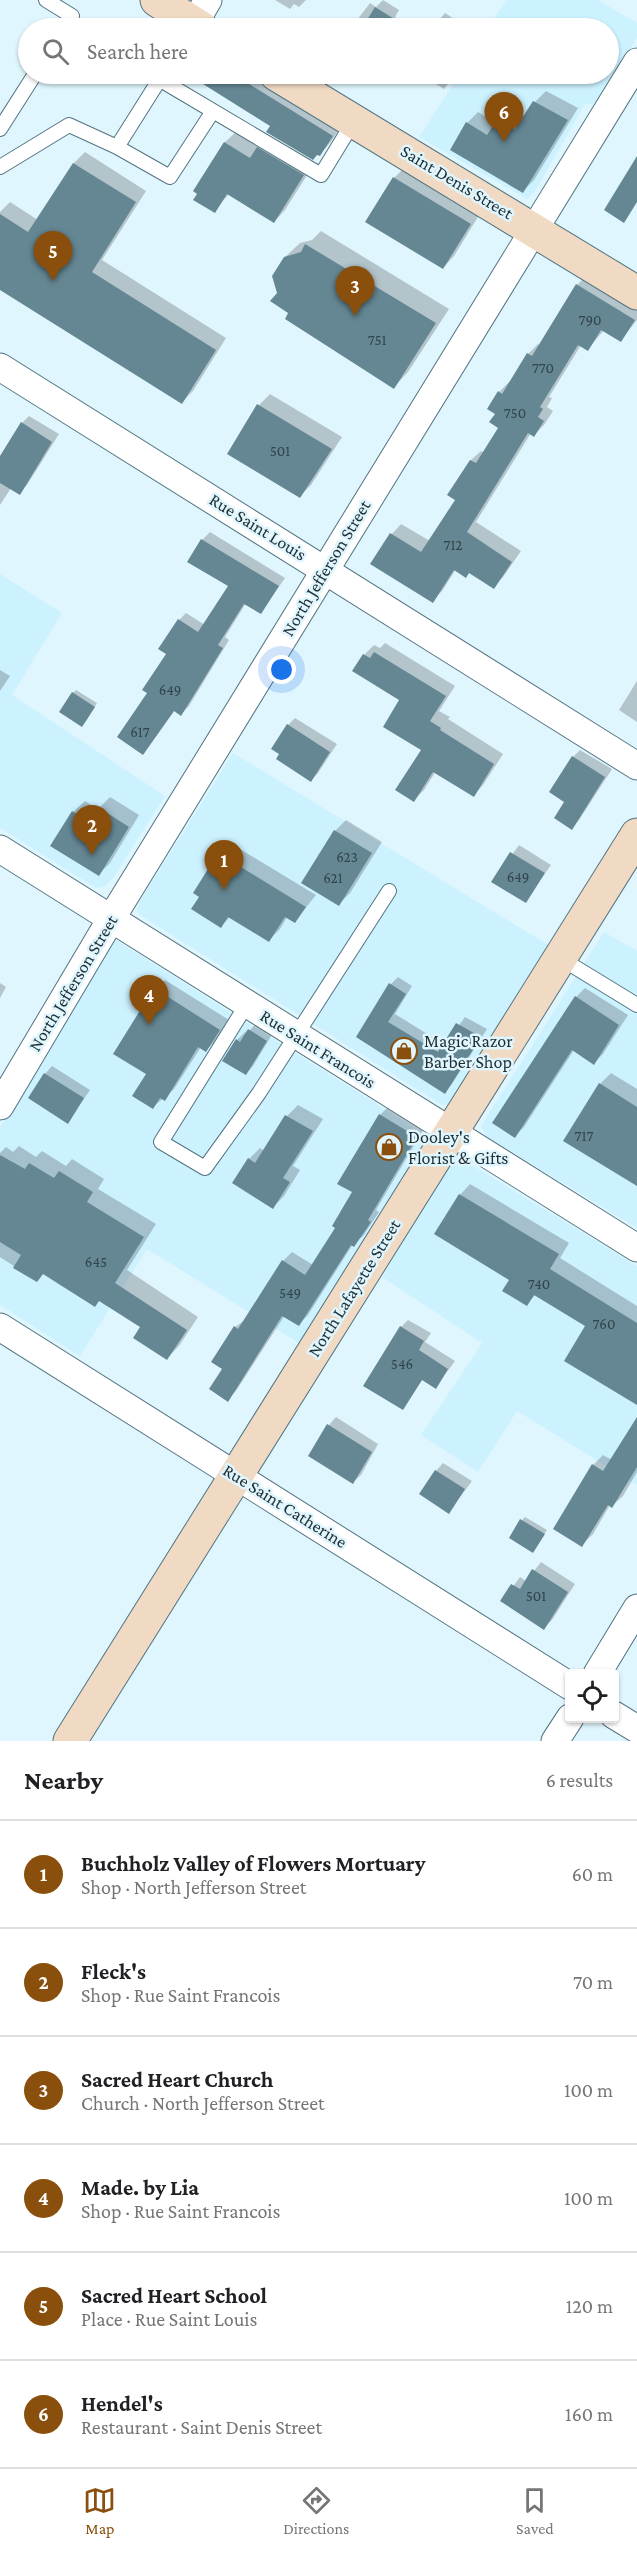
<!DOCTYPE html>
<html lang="en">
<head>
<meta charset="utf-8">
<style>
	:root { --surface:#fff; --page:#f2f2f2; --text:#202124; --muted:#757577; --line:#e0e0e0; --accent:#8a4f0c }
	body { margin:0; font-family:"Crimson Pro",serif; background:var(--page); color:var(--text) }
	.controls { position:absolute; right:18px; bottom:18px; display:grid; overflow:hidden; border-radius:6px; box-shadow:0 2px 4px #0004 }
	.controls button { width:54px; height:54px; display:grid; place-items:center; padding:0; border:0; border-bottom:2px solid var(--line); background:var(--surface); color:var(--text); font:30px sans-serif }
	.you { position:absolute; left:282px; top:670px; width:21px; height:21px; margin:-15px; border:4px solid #fff; border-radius:50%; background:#1a73e8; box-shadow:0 0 0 9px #1a73e833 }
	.badge { display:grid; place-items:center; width:39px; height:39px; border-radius:50%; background:var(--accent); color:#fff; font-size:20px; font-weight:700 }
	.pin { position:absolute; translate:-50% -50px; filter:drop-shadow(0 2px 3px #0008) }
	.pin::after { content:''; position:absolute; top:32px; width:21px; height:18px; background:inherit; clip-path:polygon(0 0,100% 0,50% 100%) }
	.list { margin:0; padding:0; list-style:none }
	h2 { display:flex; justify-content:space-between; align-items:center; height:78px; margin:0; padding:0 24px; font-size:26px }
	h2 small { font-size:20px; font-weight:400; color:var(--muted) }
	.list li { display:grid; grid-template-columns:39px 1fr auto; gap:18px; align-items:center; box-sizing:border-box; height:108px; padding:0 24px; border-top:2px solid var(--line) }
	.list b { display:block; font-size:22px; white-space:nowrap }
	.list p { margin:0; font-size:20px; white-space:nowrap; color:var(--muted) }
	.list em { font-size:20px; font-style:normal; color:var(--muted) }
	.icon { flex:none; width:33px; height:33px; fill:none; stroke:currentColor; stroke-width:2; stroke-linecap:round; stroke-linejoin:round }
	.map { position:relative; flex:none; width:637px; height:1741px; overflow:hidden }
	.search { position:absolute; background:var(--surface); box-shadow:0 2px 4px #0004; left:18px; right:18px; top:18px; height:66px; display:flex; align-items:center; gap:15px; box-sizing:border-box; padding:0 21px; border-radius:33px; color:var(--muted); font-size:22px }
	.sheet { height:726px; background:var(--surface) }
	nav { display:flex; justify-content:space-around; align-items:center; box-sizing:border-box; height:84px; border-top:2px solid var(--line); background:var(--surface); font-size:16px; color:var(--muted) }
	nav a { display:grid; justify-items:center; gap:3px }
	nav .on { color:var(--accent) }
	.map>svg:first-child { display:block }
	.built { fill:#ccf1ff }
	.shadow { fill:#0003 }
	.building { fill:#658794 }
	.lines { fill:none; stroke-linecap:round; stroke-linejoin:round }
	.lane-casing { stroke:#527480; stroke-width:16 }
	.street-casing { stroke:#527480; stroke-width:29 }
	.secondary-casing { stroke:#527480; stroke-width:35 }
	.lane { stroke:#fff; stroke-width:14 }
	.street { stroke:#fff; stroke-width:27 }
	.secondary { stroke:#f1dac4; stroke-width:33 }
	.labels { text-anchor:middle; stroke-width:5; stroke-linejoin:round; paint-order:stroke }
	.number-label { font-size:15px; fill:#30444b }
	.street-label { font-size:18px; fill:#1f2e33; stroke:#e0f6fe }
	.poi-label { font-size:18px; fill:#1f2e33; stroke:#e0f6fe; text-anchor:start }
</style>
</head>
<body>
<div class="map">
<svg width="637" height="1741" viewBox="0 0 637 1741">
	<rect width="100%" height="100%" fill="#e0f6fe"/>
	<path class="built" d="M506,0h92l39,23v15l-40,63 -5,3h-7l-50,87 -8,8 -108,-62 41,-63h148v-46h-120z
		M0,574l62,39 -50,82 153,101 -52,82 -9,9 -8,1 -96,-60z
		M233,753l317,193 -100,159h-8l-302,-190 -3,-5 3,-9z
		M604,932l33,19v277l-151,-92 -5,-10z
		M116,940l310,195 1,6 -128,202 -152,-94 -67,107 -80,-51v-178l107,-180z
		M459,1157l178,109v219l-120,-74 -39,61 -57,-37 61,-92 -100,-66 69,-115z"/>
	<path class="shadow" d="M275,0h31l-7,7 -5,-3 -4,5z
		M383,0l16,10 -4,7 17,11h-61l19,-25 6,4z
		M445,13l23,15h-36z
		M198,74h63l82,50 -13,19 -11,12 -123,-78z
		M420,74h36l-12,15z
		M546,91l32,17 -44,72 -11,11 -56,-68 11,-11 18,11 13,-15 16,9 10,-15z
		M237,131l77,33 -29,46 -11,12 -45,-28 -15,17 -19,-20 30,-49z
		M85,152l61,39 -44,69 124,78 -33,53 -11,11 -182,-114v-76l10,-10 28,18 36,-57z
		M405,167l76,45 -27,44 -11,12 -49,-90z
		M321,231l128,78 -41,63 -14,15 -104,-74 -12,-20 7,-36 15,-14 12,-3z
		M587,275l50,30v15l-16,20 -17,-10 -16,19 -7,-4 -32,52 3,1 -5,9 6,4 -9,14 -10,10 -3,-2 -55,89 45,29 -18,26 -10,10 -23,-15 -14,-3 -14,22 -10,10 -59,-38 19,-29 9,-10 29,17 28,-41 -9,-5 22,-35 10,-9 3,2 16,-26 -3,-14 2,-21 10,-10 1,1 18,-29 10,-10 2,2 37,-61z
		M270,394l72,43 -31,48 -11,11 -71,-43 30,-48z
		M29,416l30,18 -32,51 -8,8 -8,-5 -11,17v-46l22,-36z
		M210,532l75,46 -24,34 -15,-9 -21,34 4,3 -40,66 -8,8 -6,-4 -32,43 6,-60 20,-39 10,-34 7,-7 19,12 25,-40 -41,-24 13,-21z
		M385,643l70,43 -16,25 11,6 -2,2 55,35 -20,31 -9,10 -38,-24 -12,19 -10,10 9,-50 -21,-50 -38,-45 10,-10 6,3z
		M0,670l10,6 -10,15z
		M637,681v41l-18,-12z
		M76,690l21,13 -11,18 -13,-28z
		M295,718l42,26 -19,29 -7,7 -23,-55z
		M580,750l32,19 -33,51 -7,8 -6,-26 7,-45z
		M110,797l29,18 -29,48 -11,11 -26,-62 12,-11 13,8z
		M346,820l36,22 -32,51 -11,11 -4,-73z
		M230,843l86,52 -21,26 -8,-4 -7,12 -11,11 -39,-23 -9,9 -20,-30 18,-42z
		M519,845l32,20 -26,36 -32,-20z
		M398,977l14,9 -17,28 50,31 20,-28 22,12 -35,55 -7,8 -87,-55 33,-53z
		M165,980l64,40 -13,21 -10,9 -5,-3 -27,42 -21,18 -5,-33 8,-85z
		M0,983l6,4 -6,11z
		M585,988l43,27 -25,39 -9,9 -20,-13 -50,77 -9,9 61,-139z
		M256,1023l17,10 -20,33 -7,8 -9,-34 8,-8 2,2z
		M52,1066l38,24 -22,32 -23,-48z
		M611,1073l26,16v96l-37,-101z
		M298,1105l25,14 -30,47 7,4 -16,26 -11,11 -39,-25 15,-23 11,-11 5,3 22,-35z
		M389,1106l36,21 -49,83 3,2 -16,24 -10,8 -45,71 -9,9 -14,-9 -49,76 -9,9 -3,-32 11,-41 11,-8 37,-58 9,-9 21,13 24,-37 17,-36 26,-77z
		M19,1146l17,11 6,-6 24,15 6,-7 32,20 -6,10 58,35 -29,46 71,47 -19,29 -12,12 -25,-31 -42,-27 -56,-27 -7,8 -37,-24v-104l6,-6 7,5z
		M470,1184l99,59 -9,15 77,48v97l-50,-78 -51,-31 -9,10 -67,-109z
		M408,1320l23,13 -6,9 30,19 -19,26 -13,-8 -21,29 -1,-81z
		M336,1417l42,27 -17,31 -8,7 -43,-27 19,-30z
		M637,1420v52l-14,24 -11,10 -2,-1 -17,29 -11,11 11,-80 10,-10 9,5z
		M443,1463l29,18 -23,31 -13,-41z
		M525,1517l22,13 -14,21 -11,-31z
		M541,1562l34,22 -23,36 -8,8 -42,-27 18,-24 6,4z"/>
	<path class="building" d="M375,7l34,21h-47z
		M187,74h46l100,62 -13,20 -3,-1 -4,5 -47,-28 4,-6z
		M533,101l35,19 -45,73 -73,-43 16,-28 21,13 10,-16 18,10z
		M224,142l26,16 7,-11 47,28 -30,48 -47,-29 -12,19 -22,-13 4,-6 -4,-3z
		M637,156v46l-13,21 -20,-13z
		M73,163l63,39 -44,70 124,78 -34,54 -182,-114v-76l28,18z
		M393,177l78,47 -28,45 -78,-47z
		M305,244l131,79 -42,66 -109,-70 3,-6 -18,-12 7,-8 -5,-17 12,-19 17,-5z
		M576,284l59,36 -14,22 -20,-12 -13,21 -10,-6 -38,62 3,2 -5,8 6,4 -10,16 -6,-4 -61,99 45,30 -18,27 -25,-16 -3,5 -12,-8 -21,33 -63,-39 20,-31 31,19 34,-52 -8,-5 23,-35 6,3 22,-35 -9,-6 6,-8 -8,-5 11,-18 4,3 25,-41 5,3z
		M257,404l75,45 -32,49 -73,-44z
		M21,422l31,20 -32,53 -20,-12v-27z
		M201,539l78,47 -18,28 -17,-10 -26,41 5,3 -42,68 -7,-5 -31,44 -26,-18 30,-44 -5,-3 24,-36 -8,-5 20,-30 20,13 30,-46 -41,-24z
		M374,652l72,44 -16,25 11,7 -1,2 54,34 -20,33 -41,-25 -19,30 -19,-12 26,-40 -38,-23 16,-27 -47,-29 11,-17 7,4z
		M72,692l23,15 -13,20 -23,-15z
		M287,724l43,28 -19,30 -35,-23 3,-5 -8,-5z
		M572,756l33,21 -33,53 -18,-12 10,-16 -15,-10z
		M98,807l31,20 -30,49 -49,-30 22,-35 18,11z
		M334,830l38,23 -33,53 -38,-23z
		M510,852l35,21 -19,30 -35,-21z
		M218,853l88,54 -11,16 -10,-6 -16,25 -41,-25 -7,11 -30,-19 8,-12 -6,-4z
		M389,983l17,11 -18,28 50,30 18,-29 25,14 -36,57 -89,-57z
		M154,988l66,42 -14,22 -8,-5 -33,54 -5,-3 -7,11 -21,-13 14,-22 -33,-20z
		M575,996l44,29 -25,40 -22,-15 -57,88 -23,-15z
		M248,1029l19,12 -21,34 -24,-14 14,-22 4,3z
		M44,1073l40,25 -16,26 -40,-26z
		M599,1083l38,24v79l-74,-45z
		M379,1114l38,23 -49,83 3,2 -17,25 -3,-2 -52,81 -17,-10 -54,86 -19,-13 13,-20 -11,-7 23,-36 4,3 44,-69 23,15 30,-47 -3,-2 20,-34 -15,-8z
		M285,1115l28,16 -30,47 7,4 -17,27 -41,-26 16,-25 7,5z
		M0,1155l25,14 4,-6 25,15 5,-7 34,21 -6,10 57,35 -29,46 72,47 -20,30 -34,-22 7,-11 -41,-26 -4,6 -52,-33 -6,8 -24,-14 8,-13 -21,-13z
		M459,1194l100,60 -9,15 87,54v82l-73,-44 21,-35 -51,-31 -7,11 -25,-15 7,-11 -75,-46z
		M400,1326l24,15 -5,9 29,19 -12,20 -14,-9 -19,30 -40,-24z
		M637,1417v50l-25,41 -4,-3 -26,42 -29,-18 39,-65 11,7z
		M327,1424l45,28 -19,32 -45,-28z
		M435,1470l30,19 -16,25 -30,-20z
		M520,1519l25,15 -12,19 -24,-15z
		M532,1569l36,23 -24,38 -44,-29 11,-17 9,5z"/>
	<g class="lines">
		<defs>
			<path id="lane" d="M46,0l26,16 -8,12
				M159,79l162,96 33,-54
				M0,129l35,-55
				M117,147l53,30 43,-66
				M0,167l69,-42 48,22 46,-73
				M560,958l77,47
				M247,1004l-86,138 44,26 54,-75 130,-202"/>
			<path id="street" d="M194,24l14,-24
				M0,367l637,399
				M0,849l637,399
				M0,1106l111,-187 526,-857
				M0,1327l570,359
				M597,1674l40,-66
				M614,1715l23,14
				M555,1741l15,-23"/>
			<path id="secondary" d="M157,0l44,28
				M276,74l361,219
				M70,1741l567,-906"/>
		</defs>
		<use href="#lane" class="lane-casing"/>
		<use href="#street" class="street-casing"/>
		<use href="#secondary" class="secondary-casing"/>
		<use href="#lane" class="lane"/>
		<use href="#street" class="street"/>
		<use href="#secondary" class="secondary"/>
	</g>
	<defs>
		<symbol id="shop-ring" viewBox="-11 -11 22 22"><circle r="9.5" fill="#e0f6fe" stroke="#8a4f0c" stroke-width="1.5"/><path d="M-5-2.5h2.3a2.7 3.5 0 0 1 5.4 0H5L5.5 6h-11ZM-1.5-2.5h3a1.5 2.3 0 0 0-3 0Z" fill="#8a4f0c"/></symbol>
	</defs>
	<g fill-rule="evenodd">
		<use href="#shop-ring" x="389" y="1036" width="30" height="30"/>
		<use href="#shop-ring" x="374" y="1132" width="30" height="30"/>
	</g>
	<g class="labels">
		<g class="number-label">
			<text x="590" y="325">790</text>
			<text x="377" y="345">751</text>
			<text x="543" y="373">770</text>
			<text x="515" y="418">750</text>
			<text x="280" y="456">501</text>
			<text x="453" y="550">712</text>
			<text x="170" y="695">649</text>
			<text x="140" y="737">617</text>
			<text x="347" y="862">623</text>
			<text x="518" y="882">649</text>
			<text x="333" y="883">621</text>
			<text x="584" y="1141">717</text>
			<text x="96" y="1267">645</text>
			<text x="539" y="1289">740</text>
			<text x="290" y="1298">549</text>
			<text x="604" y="1329">760</text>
			<text x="402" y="1369">546</text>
			<text x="536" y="1601">501</text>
		</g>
		<g class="street-label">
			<text transform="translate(457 182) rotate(31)" y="6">Saint Denis Street</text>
			<text transform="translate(258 527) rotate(32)" y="6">Rue Saint Louis</text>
			<text transform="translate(326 568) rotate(-59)" y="6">North Jefferson Street</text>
			<text transform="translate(73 983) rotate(-59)" y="6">North Jefferson Street</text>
			<text transform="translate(318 1049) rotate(32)" y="6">Rue Saint Francois</text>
			<text transform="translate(354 1288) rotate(-58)" y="6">North Lafayette Street</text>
			<text transform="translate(285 1506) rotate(32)" y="6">Rue Saint Catherine</text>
		</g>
		<g class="poi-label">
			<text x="424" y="1047">Magic Razor<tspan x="424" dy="21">Barber Shop</tspan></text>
			<text x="408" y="1143">Dooley's<tspan x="408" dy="21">Florist &amp; Gifts</tspan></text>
		</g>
	</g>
</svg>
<div class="controls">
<button><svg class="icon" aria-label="locate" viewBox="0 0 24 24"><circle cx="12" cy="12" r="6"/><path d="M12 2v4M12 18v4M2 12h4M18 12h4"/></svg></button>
</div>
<div class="you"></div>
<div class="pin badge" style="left:224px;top:890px">1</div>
<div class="pin badge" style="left:92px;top:855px">2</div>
<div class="pin badge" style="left:355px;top:316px">3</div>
<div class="pin badge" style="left:149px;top:1025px">4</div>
<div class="pin badge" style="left:53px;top:281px">5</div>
<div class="pin badge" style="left:504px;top:142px">6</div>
<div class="search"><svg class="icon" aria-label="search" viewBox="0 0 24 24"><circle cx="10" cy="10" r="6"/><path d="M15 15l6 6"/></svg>Search here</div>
</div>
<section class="sheet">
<h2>Nearby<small>6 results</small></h2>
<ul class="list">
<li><span class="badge">1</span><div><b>Buchholz Valley of Flowers Mortuary</b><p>Shop · North Jefferson Street</p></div><em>60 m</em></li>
<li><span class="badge">2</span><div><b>Fleck's</b><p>Shop · Rue Saint Francois</p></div><em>70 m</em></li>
<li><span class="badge">3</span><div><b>Sacred Heart Church</b><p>Church · North Jefferson Street</p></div><em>100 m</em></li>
<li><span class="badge">4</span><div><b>Made. by Lia</b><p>Shop · Rue Saint Francois</p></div><em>100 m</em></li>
<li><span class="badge">5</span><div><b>Sacred Heart School</b><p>Place · Rue Saint Louis</p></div><em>120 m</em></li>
<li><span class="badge">6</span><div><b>Hendel's</b><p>Restaurant · Saint Denis Street</p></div><em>160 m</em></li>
</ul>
</section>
<nav>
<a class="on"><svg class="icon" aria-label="map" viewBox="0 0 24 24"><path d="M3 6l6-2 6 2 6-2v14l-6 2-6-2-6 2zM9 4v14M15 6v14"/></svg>Map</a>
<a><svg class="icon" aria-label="directions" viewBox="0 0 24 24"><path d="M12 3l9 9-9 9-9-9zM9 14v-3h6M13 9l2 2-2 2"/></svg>Directions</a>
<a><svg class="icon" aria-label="saved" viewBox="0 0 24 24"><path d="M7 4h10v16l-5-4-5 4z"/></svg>Saved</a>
</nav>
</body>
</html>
